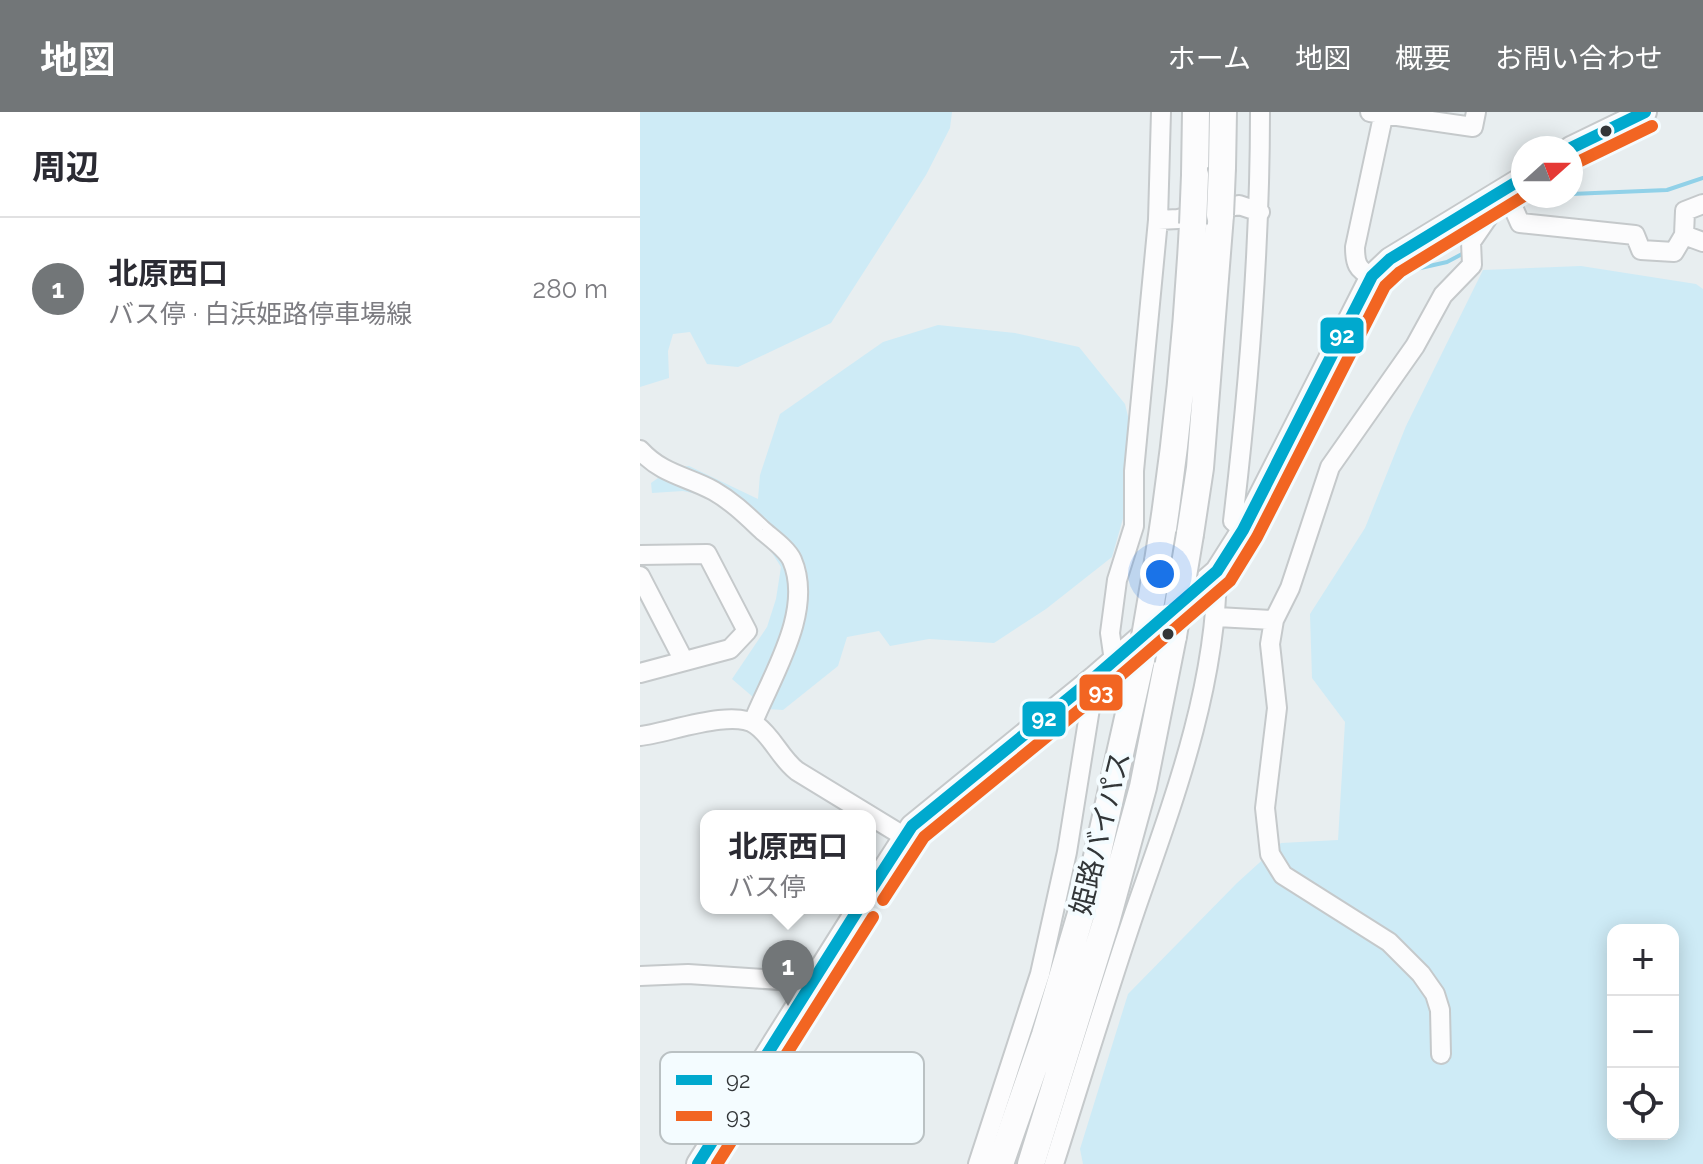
<!DOCTYPE html>
<html lang="ja">
<head>
<meta charset="utf-8">
<style>
	:root { --surface:#fff; --page:#f7f7f7; --text:#2b2b33; --muted:#7c7c81; --line:#e1e1e2; --accent:#727678 }
	body { margin:0; font-family:Raleway,"Noto Sans JP",sans-serif; background:var(--page); color:var(--text) }
	.controls { position:absolute; right:24px; bottom:24px; display:grid; overflow:hidden; border-radius:16px; box-shadow:0 4px 20px #0003 }
	.controls button { width:72px; height:72px; display:grid; place-items:center; padding:0; border:0; border-bottom:2px solid var(--line); background:var(--surface); color:var(--text); font:40px sans-serif }
	.compass { position:absolute; left:871px; top:24px; width:72px; height:72px; border-radius:50%; background:var(--surface); box-shadow:0 4px 20px #0003; rotate:69deg }
	.you { position:absolute; left:520px; top:462px; width:28px; height:28px; margin:-20px; border:6px solid #fff; border-radius:50%; background:#1a73e8; box-shadow:0 0 0 12px #1a73e833 }
	.badge { display:grid; place-items:center; width:52px; height:52px; border-radius:50%; background:var(--accent); color:#fff; font-size:26px; font-weight:700 }
	.pin { position:absolute; translate:-50% -66px; filter:drop-shadow(0 2px 4px #0008) }
	.pin::after { content:''; position:absolute; top:42px; width:28px; height:24px; background:inherit; clip-path:polygon(0 0,100% 0,50% 100%) }
	.popup { position:absolute; left:60px; top:698px; width:176px; height:104px; box-sizing:border-box; display:grid; place-content:center; border-radius:16px; background:var(--surface); filter:drop-shadow(0 2px 6px #0005); font-size:26px; white-space:nowrap; color:var(--muted) }
	.popup b { font-size:30px; color:var(--text) }
	.popup::after { content:''; position:absolute; left:50%; top:100%; margin-left:-16px; border:16px solid transparent; border-top-color:var(--surface) }
	.list { margin:0; padding:0; list-style:none }
	h2 { display:flex; justify-content:space-between; align-items:center; height:104px; margin:0; padding:0 32px; font-size:34px }
	h2 small { font-size:26px; font-weight:400; color:var(--muted) }
	.list li { display:grid; grid-template-columns:52px 1fr auto; gap:24px; align-items:center; box-sizing:border-box; height:144px; padding:0 32px; border-top:2px solid var(--line) }
	.list b { display:block; font-size:30px; white-space:nowrap }
	.list p { margin:0; font-size:26px; white-space:nowrap; color:var(--muted) }
	.list em { font-size:26px; font-style:normal; color:var(--muted) }
	.icon { flex:none; width:44px; height:44px; fill:none; stroke:currentColor; stroke-width:2; stroke-linecap:round; stroke-linejoin:round }
	.map { position:relative; flex:none; width:1063px; height:1052px; overflow:hidden }
	header { display:flex; align-items:center; gap:48px; box-sizing:border-box; height:112px; padding:0 40px; background:var(--accent); color:#fff }
	header strong { font-size:38px }
	nav { display:flex; gap:44px; margin-inline-start:auto; font-size:28px }
	main { display:flex }
	aside { flex:1; background:var(--surface) }
	.map>svg:first-child { display:block }
	.green { fill:#ceebf6; fill-rule:evenodd }
	.lines { fill:none; stroke-linecap:round; stroke-linejoin:round }
	.stream { stroke:#91d1e8; stroke-width:4 }
	.minor-casing { stroke:#c5c9cb; stroke-width:22 }
	.major-casing { stroke:#c5c9cb; stroke-width:26 }
	.highway-casing { stroke:#c5c9cb; stroke-width:30 }
	.minor { stroke:#fcfcfd; stroke-width:18 }
	.major { stroke:#fcfcfd; stroke-width:22 }
	.highway { stroke:#fcfcfd; stroke-width:26 }
	.highway-bridge-casing { stroke:#c5c9cb; stroke-width:30; stroke-linecap:butt }
	.highway-bridge { stroke:#fcfcfd; stroke-width:26 }
	.bus-1-casing { stroke:#f4fcff; stroke-width:18 }
	.bus-2-casing { stroke:#f4fcff; stroke-width:18 }
	.bus-1 { stroke:#00a9ce; stroke-width:12 }
	.bus-2 { stroke:#f26522; stroke-width:12 }
	.bus-dot { fill:#323638; stroke:#f4fcff; stroke-width:3 }
	.labels { text-anchor:middle; stroke-width:8; stroke-linejoin:round; paint-order:stroke }
	.street-label { font-size:28px; fill:#323638; stroke:#f4fcff }
	.key { fill:#f4fcff; stroke:#bac1c3; stroke-width:2 }
	.key-label { font-size:22px; fill:#323638 }
	.line-badge { stroke:#f4fcff; stroke-width:3 }
	.badge-label { font-size:22px; text-anchor:middle; font-weight:bold; fill:#fff }
</style>
</head>
<body>
<header>
<strong>地図</strong>
<nav><a>ホーム</a><a>地図</a><a>概要</a><a>お問い合わせ</a></nav>
</header>
<main>
<aside>
<h2>周辺<small></small></h2>
<ul class="list">
<li><span class="badge">1</span><div><b>北原西口</b><p>バス停 · 白浜姫路停車場線</p></div><em>280 m</em></li>
</ul>
</aside>
<div class="map">
<svg width="1063" height="1052" viewBox="0 0 1063 1052">
	<rect width="100%" height="100%" fill="#e8eef0"/>
	<path class="green" d="M0,0h312l-2,16 -24,47 -95,148 -93,44 -31,-3 -17,-32 -17,2 -5,17 1,27 -29,9z
		M941,154l115,18 7,5v875h-620l-3,-15 48,-155 109,-111 44,-40 57,-3 7,-118 -33,-44 -2,-64 55,-86 41,-102 77,-156zM973,818h60v204h-60z
		M298,213l77,8 64,14 46,57 6,25 1,58 -20,70 -66,52 -52,34 -65,-4 -39,7 -11,-15 -32,6 -9,29 -55,44 -16,-1 -35,-30 35,-52 9,-28 5,-32 -14,-22 -57,-48 -27,-6 -31,2 -1,-10 21,-15 17,-2 69,33 2,-24 20,-61 103,-72z"/>
	<g class="lines">
		<path class="stream" d="M931,82l96,-4 36,-12
			M877,91l38,-7
			M754,162l53,-12 17,-9"/>
		<defs>
			<path id="minor" d="M730,0l103,15 3,-15
				M865,77l15,34 115,12 6,15 33,2 10,-17 19,7
				M518,108l20,-1 61,-14 21,7
				M1044,123l1,-24 18,-7
				M732,164c-15,-6 -17,-13 -17,-29l29,-135
				M0,338c23,25 47,26 74,41 19,11 32,24 48,39 9,8 25,19 30,30 22,51 -20,115 -39,162
				M603,418l-10,-9c16,-136 27,-272 27,-409
				M0,443l67,-1 40,77 -17,18 -90,24
				M0,464l44,85
				M577,505l57,3
				M474,549l-4,-28 7,-53 17,-54v-55l24,-251 3,-108
				M0,624c28,-3 93,-28 116,-11 17,12 24,33 41,46l108,66
				M0,864l48,-2 122,8
				M801,942l-1,-44 -5,-16 -14,-20 -32,-32 -106,-67 -13,-21 -5,-46 12,-100 -7,-64 4,-24 16,-32 40,-121 85,-121 28,-51 29,-30 -1,-23 22,-32 -4,-11
				M338,1052l62,-190 27,-122 28,-175
				M414,1052c27,-85 53,-171 82,-256 38,-109 80,-220 81,-337"/>
			<path id="major" d="M931,36l74,-36
				M230,779l42,-65 183,-149 122,-106 26,-41 129,-254 18,-17 133,-81
				M58,1052l161,-256"/>
			<path id="highway" d="M582,56l1,-56
				M555,63l1,-63
				M550,422l10,-66 20,-253
				M518,449c18,-112 29,-224 35,-337
				M360,1052l45,-129 49,-165 47,-210
				M391,1052l75,-242 37,-135 30,-151"/>
		</defs>
		<use href="#minor" class="minor-casing"/>
		<use href="#major" class="major-casing"/>
		<use href="#highway" class="highway-casing"/>
		<use href="#minor" class="minor"/>
		<use href="#major" class="major"/>
		<use href="#highway" class="highway"/>
		<defs>
			<path id="highway-bridge" d="M580,103l2,-47
				M553,112l2,-49
				M533,524l17,-102
				M501,548l17,-99"/>
		</defs>
		<use href="#highway-bridge" class="highway-bridge-casing"/>
		<use href="#highway-bridge" class="highway-bridge"/>
		<defs>
			<path id="bus-1" d="M931,36l74,-36
				M230,779l42,-65 183,-149 122,-106 26,-41 129,-254 18,-17 133,-81
				M58,1052l161,-256"/>
			<path id="bus-2" d="M938,50l74,-36
				M243,788l41,-63 181,-148 125,-108 27,-44 128,-251 15,-14 124,-76
				M77,1052l156,-247"/>
		</defs>
		<use href="#bus-1" class="bus-1-casing"/>
		<use href="#bus-2" class="bus-2-casing"/>
		<use href="#bus-1" class="bus-1"/>
		<use href="#bus-2" class="bus-2"/>
	</g>
	<g class="bus-dot">
		<circle cx="966" cy="19" r="7"/>
		<circle cx="528" cy="522" r="7"/>
	</g>
	<g class="labels">
		<g class="street-label">
			<text transform="translate(460 721) rotate(-76)" y="10">姫路バイパス</text>
		</g>
	</g>
	<rect x="20" y="940" width="264" height="92" rx="12" class="key"/>
	<rect x="36" y="963" width="36" height="10" fill="#00a9ce"/>
	<rect x="36" y="999" width="36" height="10" fill="#f26522"/>
	<g class="key-label">
		<text x="86" y="976">92</text>
		<text x="86" y="1012">93</text>
	</g>
	<g class="line-badge">
		<rect x="679" y="204" width="46" height="39" rx="8" fill="#00a9ce"/>
		<rect x="438" y="561" width="46" height="39" rx="8" fill="#f26522"/>
		<rect x="381" y="588" width="46" height="38" rx="8" fill="#00a9ce"/>
	</g>
	<g class="badge-label">
		<text x="702" y="231">92</text>
		<text x="461" y="588">93</text>
		<text x="404" y="614">92</text>
	</g>
</svg>
<div class="controls">
<button>+</button>
<button>−</button>
<button><svg class="icon" aria-label="locate" viewBox="0 0 24 24"><circle cx="12" cy="12" r="6"/><path d="M12 2v4M12 18v4M2 12h4M18 12h4"/></svg></button>
</div>
<svg class="compass" viewBox="-18 -18 36 36"><path d="M0-13l5 13h-10z" fill="#e53935"/><path d="M0 13l5-13h-10z" fill="#7c7c81"/></svg>
<div class="you"></div>
<div class="pin badge" style="left:148px;top:894px">1</div>
<div class="popup"><b>北原西口</b>バス停</div>
</div>
</main>
</body>
</html>
